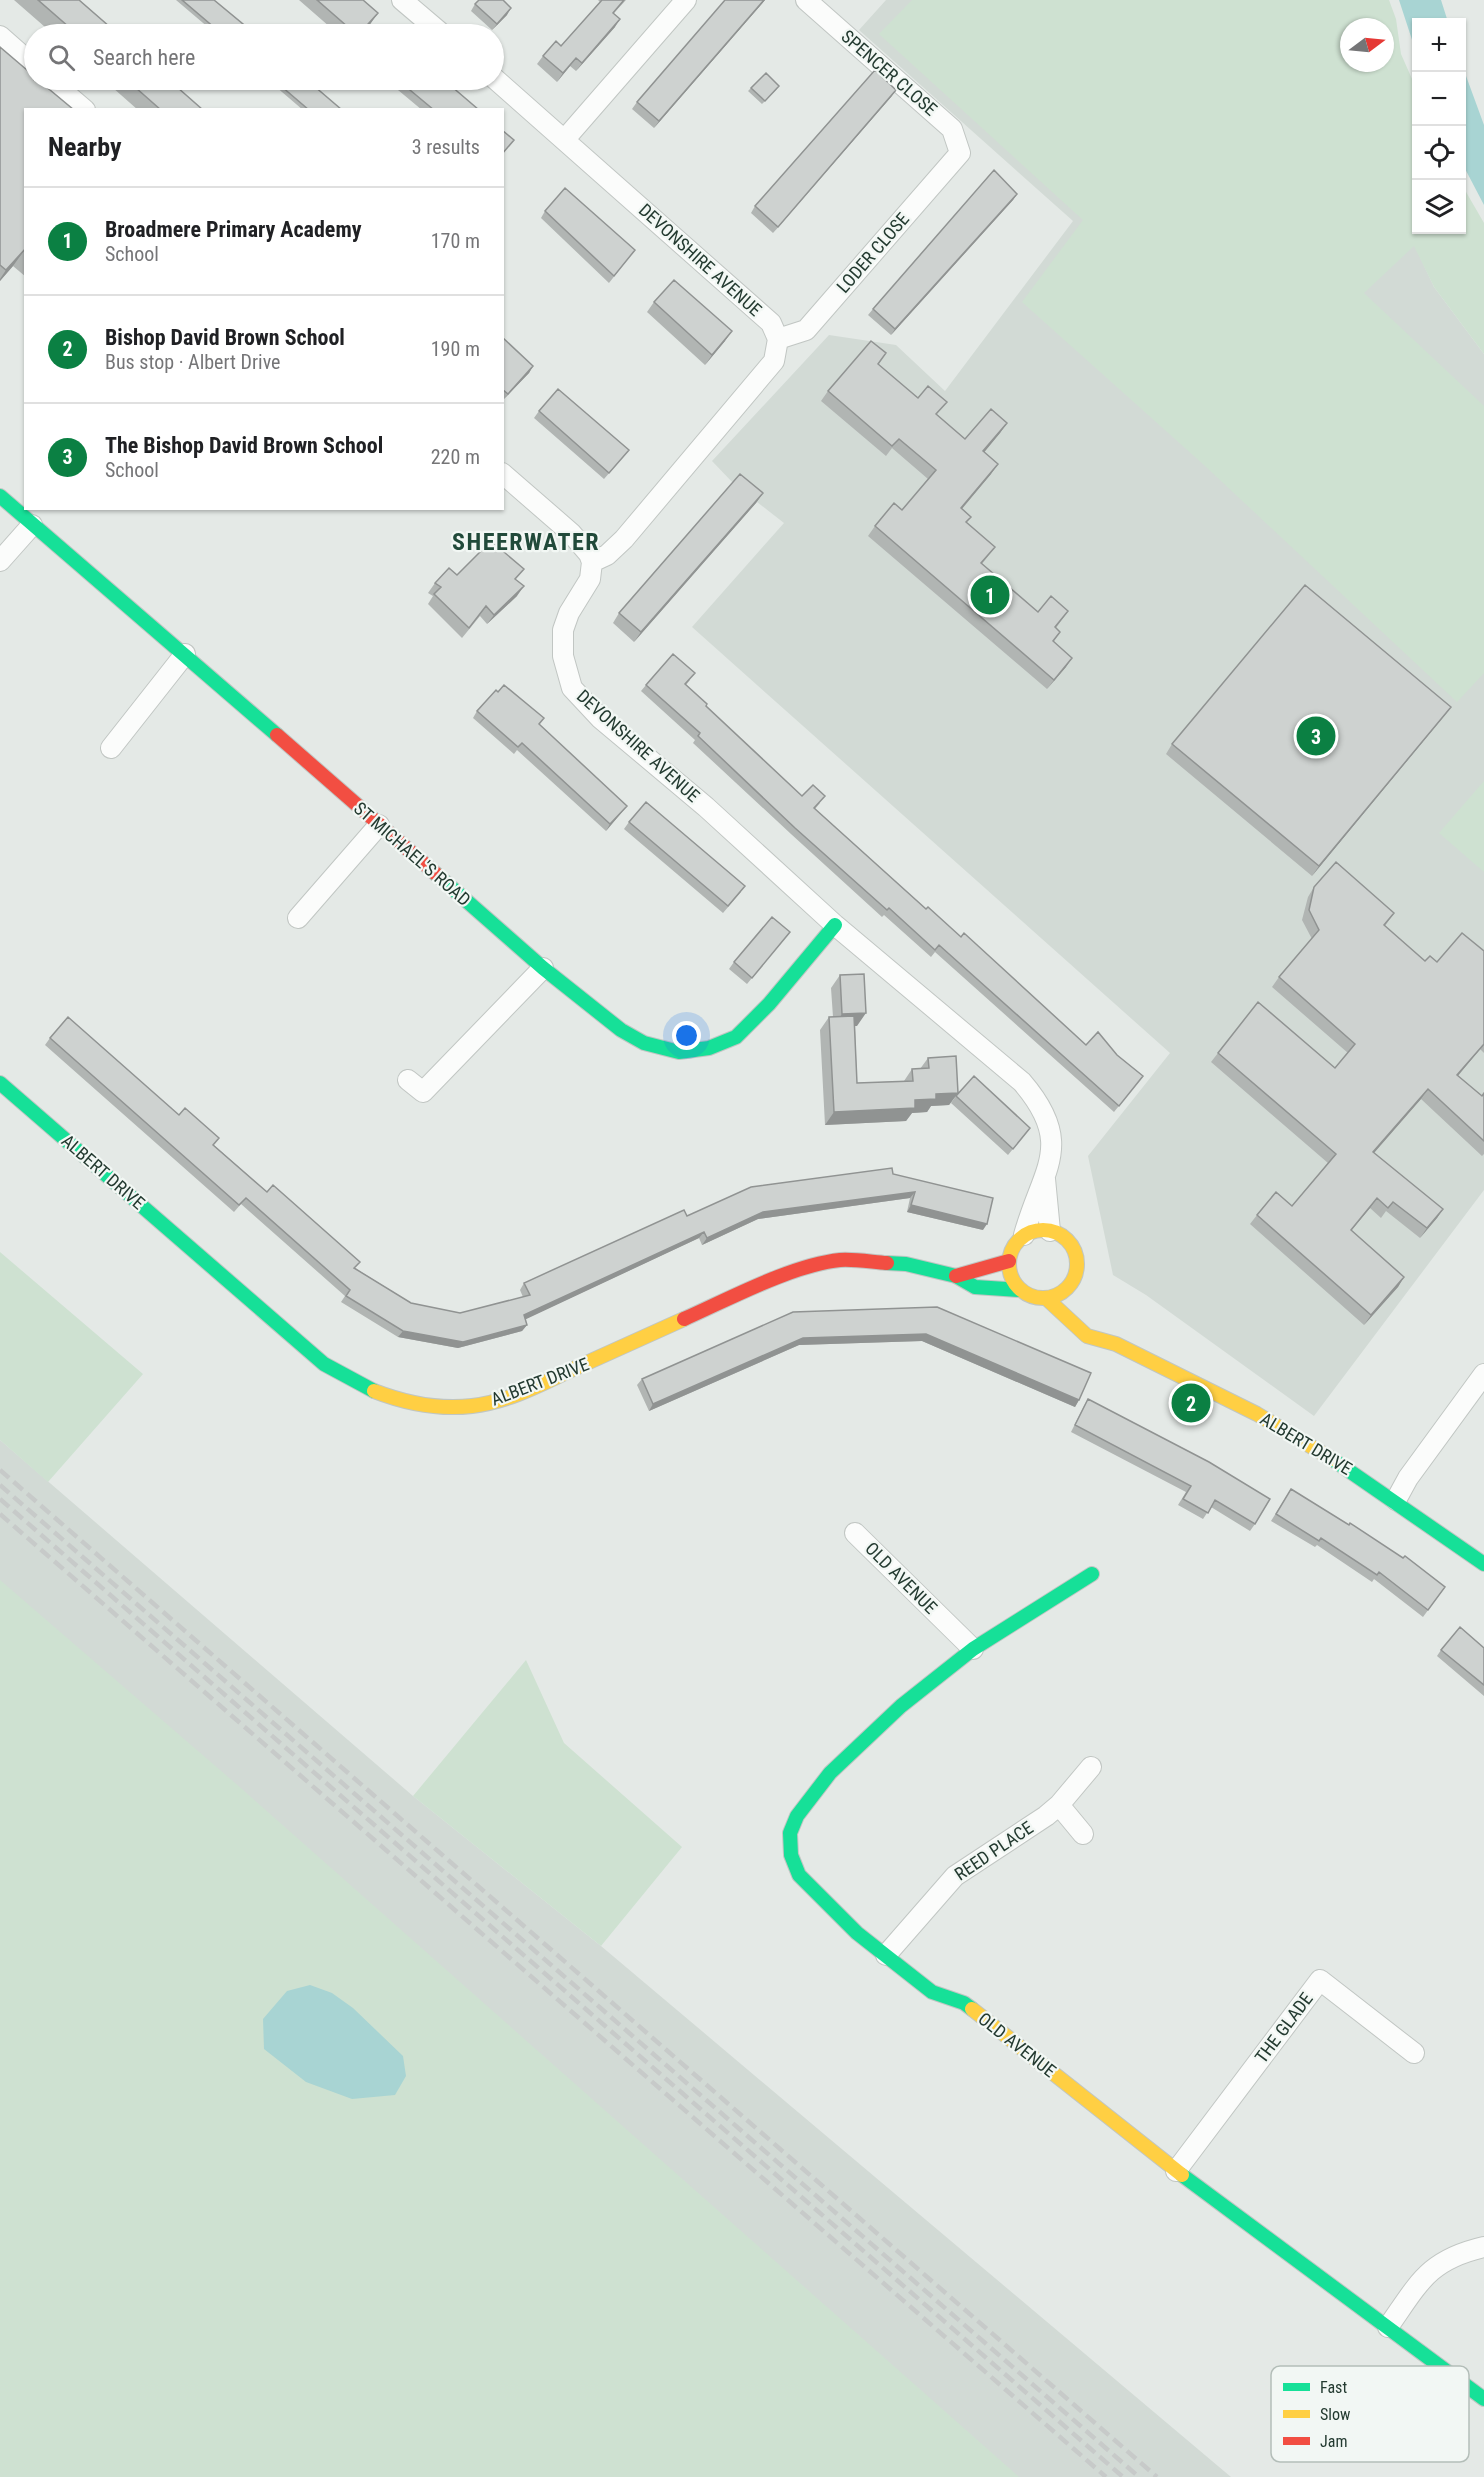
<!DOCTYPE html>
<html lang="en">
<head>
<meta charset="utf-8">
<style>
	:root { --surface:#fff; --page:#f2f2f2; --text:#202124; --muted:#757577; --line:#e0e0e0; --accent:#0b8043 }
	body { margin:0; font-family:"Roboto Condensed",sans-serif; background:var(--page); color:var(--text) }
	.controls { position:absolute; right:18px; top:18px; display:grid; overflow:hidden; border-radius:0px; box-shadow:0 2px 4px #0004 }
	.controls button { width:54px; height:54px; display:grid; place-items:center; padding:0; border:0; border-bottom:2px solid var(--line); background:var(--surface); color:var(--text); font:30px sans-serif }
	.compass { position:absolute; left:1340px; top:18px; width:54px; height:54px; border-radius:50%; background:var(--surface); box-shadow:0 2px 4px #0004; rotate:74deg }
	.you { position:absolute; left:687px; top:1036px; width:21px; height:21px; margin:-15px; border:4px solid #fff; border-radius:50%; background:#1a73e8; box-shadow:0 0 0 9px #1a73e833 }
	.badge { display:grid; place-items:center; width:39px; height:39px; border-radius:50%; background:var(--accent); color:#fff; font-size:20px; font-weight:700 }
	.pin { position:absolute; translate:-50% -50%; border:3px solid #fff; box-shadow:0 2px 6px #0006 }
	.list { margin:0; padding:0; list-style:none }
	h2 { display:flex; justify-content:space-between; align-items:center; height:78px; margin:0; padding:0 24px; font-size:26px }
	h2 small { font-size:20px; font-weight:400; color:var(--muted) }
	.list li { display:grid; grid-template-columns:39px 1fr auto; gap:18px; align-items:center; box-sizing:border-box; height:108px; padding:0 24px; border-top:2px solid var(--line) }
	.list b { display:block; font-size:22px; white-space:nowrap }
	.list p { margin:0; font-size:20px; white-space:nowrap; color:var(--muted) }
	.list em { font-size:20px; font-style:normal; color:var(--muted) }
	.icon { flex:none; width:33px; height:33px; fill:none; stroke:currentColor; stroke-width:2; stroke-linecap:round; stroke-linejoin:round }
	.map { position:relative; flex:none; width:1484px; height:2477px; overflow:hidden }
	.search { position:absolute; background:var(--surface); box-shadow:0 2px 4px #0004; left:24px; top:24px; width:480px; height:66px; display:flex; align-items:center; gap:15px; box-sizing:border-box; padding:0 21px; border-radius:33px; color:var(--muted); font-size:22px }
	.panel { position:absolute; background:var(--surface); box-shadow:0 2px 4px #0004; left:24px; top:108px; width:480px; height:402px; border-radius:0px }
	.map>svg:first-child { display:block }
	.built { fill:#d2dad5 }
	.green { fill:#cee1d1; fill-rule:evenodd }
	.water { fill:#a8d4d3 }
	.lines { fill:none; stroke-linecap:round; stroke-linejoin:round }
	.street-casing { stroke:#c1c6c3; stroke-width:22 }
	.fast-casing { stroke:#c0c6c3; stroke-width:16 }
	.slow-casing { stroke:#c0c6c3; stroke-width:16 }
	.jam-casing { stroke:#c0c6c3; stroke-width:16 }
	.street { stroke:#fbfcfb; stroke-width:20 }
	.fast { stroke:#16e098; stroke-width:14 }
	.slow { stroke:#ffcf43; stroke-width:14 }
	.jam { stroke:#f24e42; stroke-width:14 }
	.rail { stroke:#c7cac9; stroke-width:4.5; stroke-dasharray:12 6; stroke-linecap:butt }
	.wall { fill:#b1b5b3 }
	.shaded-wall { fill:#909392 }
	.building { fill:#ced2d0; stroke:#909392; stroke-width:1.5 }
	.labels { text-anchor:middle; stroke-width:4.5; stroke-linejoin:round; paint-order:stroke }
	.street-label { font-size:18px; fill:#233a30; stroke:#f2f7f4 }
	.district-label { font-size:24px; font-weight:bold; letter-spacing:1.5px; fill:#214a3a; stroke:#f2f7f4 }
	.key { fill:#f2f7f4; stroke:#b4beb9; stroke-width:1.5 }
	.key-label { font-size:16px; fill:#233a30 }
</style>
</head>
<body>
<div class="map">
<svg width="1484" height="2477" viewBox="0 0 1484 2477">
	<rect width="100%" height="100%" fill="#e4e9e6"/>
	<path class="built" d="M886,0h382l92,129 74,158 50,67v836l-170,226 -168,-121 -33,-20 -25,-119 82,-103 -478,-426 92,-104 -50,-39 -22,-23 117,-126 67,10 49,46 128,-170 -214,-191z
		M0,1440l413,356 188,150 630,531h-224l-1007,-889z"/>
	<path class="green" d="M912,0h477l7,19 5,35 15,34v142h46v-45l22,38v131l-50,-67 -20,-41 -50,47 120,113v267l-27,29 -253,-237 -182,-163 61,-82 -204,-186zM1349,27h36v36h-36z
		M1484,781v91l-45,-39z
		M0,1252l143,122 -95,108 -48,-42z
		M0,1580l242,209 777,688h-1019z
		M526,1660l38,83 118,104 -81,99 -188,-150z"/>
	<path class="water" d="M1399,0h42l7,22h-32v30z
		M1462,65l22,60v80l-22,-42z
		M310,1985l22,8 21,15 50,48 3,20 -11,19 -43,4 -46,-17 -42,-33 -1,-30 24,-28z"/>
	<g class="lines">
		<defs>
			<path id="street" d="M402,0l40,34
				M0,36l34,30
				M494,78l277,245 7,16 -4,22 -150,178 -17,16 -15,7
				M50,80l35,30
				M565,139l121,-139
				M778,339l28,-9 154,-177 -8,-24 -146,-129
				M502,473l69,60 18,21 3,8 -2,17 -21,34 -6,17v26l9,32 28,30 106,89 129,118 187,157c54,63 20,87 2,153
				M0,561l32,-36
				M111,748l74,-94
				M298,918l81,-93
				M408,1080l15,12 120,-124
				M1045,1179l5,52
				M1396,1500l12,-22 76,-104
				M855,1533l118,116
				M1059,1805l24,29
				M886,1955l69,-79 91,-60 13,-11 32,-38
				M1176,2171l144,-191 94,73
				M1388,2327c31,-44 40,-67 96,-80"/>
			<path id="fast" d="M0,496l277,239
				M436,874l107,94 78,62 23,13 35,9 30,-4 27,-11 33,-33 66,-79
				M0,1083l324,281 50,27
				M887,1263l19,1 50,12 19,11 45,3
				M1332,1459l152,105
				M972,2009l-8,-6 -32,-11 -75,-59 -58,-58 -8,-20 -1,-22 7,-17 33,-43 71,-67 72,-57 119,-75
				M1182,2175l302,224"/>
			<path id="slow" d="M1009 1264a34 34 0 1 1 68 0a34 34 0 1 1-68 0Z
				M1046,1298l41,38 29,8 141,70 75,45
				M374,1391c31,12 64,19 98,15 35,-4 68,-21 99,-36 38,-17 76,-34 113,-51
				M972,2009l210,166"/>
			<path id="jam" d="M277,735l159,139
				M956,1276l53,-15
				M684,1319c45,-20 108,-54 156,-59 15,-1 32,2 47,3"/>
		</defs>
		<use href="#street" class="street-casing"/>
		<use href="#fast" class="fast-casing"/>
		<use href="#slow" class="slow-casing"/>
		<use href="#jam" class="jam-casing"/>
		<use href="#street" class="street"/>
		<use href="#fast" class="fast"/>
		<use href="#slow" class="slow"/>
		<use href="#jam" class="jam"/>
		<path class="rail" d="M0,1470l1157,1007
			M0,1485l1139,992
			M0,1499l1123,978
			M0,1514l1106,963"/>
	</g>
	<path class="wall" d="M14,0h65l39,34h-65z
		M176,0h38l41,34h-39z
		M299,0h64l8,23 -10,11h-23z
		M598,0h28l-12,13 1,14 -39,44 -6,-5 -13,16 -20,-18 6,-8 18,-10 39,-44z
		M725,0h40l-111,128 -22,-19 5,-7z
		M503,1l4,14 -15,15 -21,-19 4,-7z
		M0,47l26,63v167l-13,-11 -13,15z
		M104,80h65l34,30h-65z
		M268,80h39l35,30h-39z
		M386,80h58l35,30h-57z
		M751,88l26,1 -15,15 -14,-13z
		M896,90l-5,7 -118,136 -22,-20 4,-7z
		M1017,194l-4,6 -122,135 -23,-20 5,-6z
		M545,211l90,39 -26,33 -68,-65z
		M654,302l71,39 -20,24 -58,-53z
		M502,337l31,29 -4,7 -26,27 -1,-1z
		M878,364l87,75 42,-16 -7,10 -16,19 7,22 -29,35 9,8 -5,6 29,24 -13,17 56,48 30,-1 -12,17 4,4 -6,9 12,26 -19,22 -179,-153 7,-10 27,-16 26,-31 -36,-31 -6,8 -65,-55 7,-10z
		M539,411l85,45 -20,23 -70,-61z
		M763,493l-7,10 -122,139 -21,-19 6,-10z
		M457,575l59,5 1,16 -30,28 -7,-8 -18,22 -34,-34 5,-8 -5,-3 7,-10z
		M690,680l-4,5 20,22 96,89 18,7 -5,6 111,100 35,28 125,108 31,10 26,21 -29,36 -179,-160 -4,5 -47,-42 -2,2 -91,-83 -98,-91 2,-3 -54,-49 5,-6z
		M1451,707l-7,9 -132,160 -146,-122 6,-10z
		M477,711l62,14 83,87 -16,19 -89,-81 -3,4 -41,-36z
		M629,822l112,70 -18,21 -99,-84z
		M1314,887l80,26 -9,13 40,35 12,1 47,-11v102l-4,-4 -22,27 24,20 2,-3v61l-2,2 -61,-57 -47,54 69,56 -6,9 -17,20 -34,-27 -5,7 -11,-10 -19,22 53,47 -6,10 -34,38 -114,-101 7,-9 35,-9 36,-43 -117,-101 7,-9 117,15 13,-15 -76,-66 7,-10 33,-38 -10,-19 6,-23z
		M790,932l-43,52 -18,-15 5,-7z
		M840,975l17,51h-2l2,57 47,-2 8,-12h8l8,-11 30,35 -9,12 -18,1 -4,6 -15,1 -6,8 -81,4 -5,-95 9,-13h4l-2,-29z
		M50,1038l164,107 53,47 93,70 -5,6 56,35 49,10 63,-16 -3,-7 4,-7 163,-67 206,-42 90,56 -76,-18 3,-14 -152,21 -56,26 -3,-7 -174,81 2,6 -5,6 -64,17 -60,-11 -57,-35 4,-6 -104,-92 -7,8 -189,-167z
		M956,1096l74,32 -22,27 -57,-52z
		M937,1307l142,93 -4,7 -153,-66 -123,4 -150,66 -12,-26 5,-6z
		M1088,1399l167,125 -5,7 -39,-24 -8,12 -25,-14 8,-13 -115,-60 13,-26z
		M1291,1489l154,98 -22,30 -49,-38 -2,3 -55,-37 -2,2 -44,-26z
		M1484,1648v48l-47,-40 4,-6z"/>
	<path class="shaded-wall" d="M764,0h1l-111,128 5,-7z
		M511,8l-4,7 -15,15 5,-6z
		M378,13l-7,10 -10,11h-2z
		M620,19l-5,8 -39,44 6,-8z
		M576,58l-6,8 -13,16 6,-9z
		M896,90l-5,7 -118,136 5,-6z
		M1017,194l-4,6 -122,135 4,-6z
		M26,248l-13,18 -13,15v-2l6,-9z
		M732,331l-7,10 -20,24 7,-10z
		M533,366l-4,7 -26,27 5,-6z
		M1007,423l-7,10 -23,28 6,-10z
		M998,464l-7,10 -37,44 7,-10z
		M763,493l-7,10 -122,139 7,-10z
		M524,586l-7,10 -30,28 7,-9z
		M1072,658l-6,9 -19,22 7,-9z
		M1451,707l-7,9 -132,160 7,-10z
		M627,806l-5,6 -16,19 4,-7z
		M866,1013l-9,13 -24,1 9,-13z
		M1484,1044l-4,5 -30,36 7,-10z
		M1428,1089l-7,10 -55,63 7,-10z
		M958,1093l-9,12 -18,1 -4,6 -15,1 -6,8 -81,4 9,-13 81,-12 21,-6z
		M915,1192l-5,6 -152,21 -56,26 5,-7 56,-26z
		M1377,1198l-7,10 -26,31 7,-9z
		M911,1205l76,19 -4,6 -76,-18z
		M1443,1209l-6,9 -17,20 7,-10z
		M704,1232l-5,6 -179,84 4,-7z
		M1404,1277l-6,10 -34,38 7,-10z
		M527,1325l-5,6 -64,17 -60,-11 5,-6z
		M926,1334l153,66 -4,7 -153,-66 -123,4 -150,66 4,-7 150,-66z"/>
	<path class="building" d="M38,0h41l39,34h-41z
		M182,0h32l41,34h-33z
		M317,0h46l15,13 -19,21h-3z
		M479,0h24l8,8 -14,16 -22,-20z
		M602,0h22l-11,13 7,6 -38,44 -6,-5 -13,15 -20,-17 13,-15 5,5z
		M725,0h39l-105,121 -22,-19z
		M0,47l34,29v4h4l36,30h-48v138l-20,22 -6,-5z
		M875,70l21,20 -118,137 -23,-21z
		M766,73l13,13 -14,15 -14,-13z
		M127,80h42l34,30h-42z
		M274,80h33l35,30h-33z
		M398,80h46l35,30h-45z
		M502,130l12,10 -12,14z
		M994,170l23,24 -122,135 -22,-20z
		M565,188l70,62 -21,26 -69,-65z
		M674,280l58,51 -20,24 -58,-53z
		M502,337l31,29 -25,28 -6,-5z
		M871,341l15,12 -8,11 40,34 10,-12 19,16 -11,12 29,25 26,-30 16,14 -24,28 15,13 -37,44 10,9 -5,5 29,25 -14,16 57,49 13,-16 17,15 -13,16 5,5 -7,9 19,17 -18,22 -179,-154 19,-23 8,7 34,-40 -37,-31 -7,7 -64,-55z
		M558,389l71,61 -20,23 -70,-62z
		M740,474l23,19 -122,139 -22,-19z
		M491,541l33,28 -9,10 9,7 -30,29 -8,-9 -17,22 -35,-34 7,-7 -6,-4 14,-15 8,7z
		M1305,585l146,122 -132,159 -147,-122z
		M673,654l22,19 -10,11 22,20 -1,2 96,90 11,-11 12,11 -11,12 112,101 2,-2 33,30 3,-4 122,112 12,-13 19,23 26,21 -24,30 -180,-161 -4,5 -46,-42 -2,2 -92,-82 -97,-92 2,-3 -54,-48z
		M504,685l40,33 -5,6 88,82 -17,18 -88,-81 -4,4 -41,-36 19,-21 2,2z
		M646,802l99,84 -17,20 -99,-84z
		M1336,862l58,51 -10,12 41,36 5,-5 7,6 25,-29 22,18v93l-27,31 25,21 2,-3v48l-56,-52 -55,63 70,57 -16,19 -34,-26 -5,6 -11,-10 -26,32 53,47 -33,38 -114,-100 19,-23 16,14 44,-52 -118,-101 40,-51 77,66 20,-24 -76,-67 40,-47 -10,-20 5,-23z
		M772,917l18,15 -38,46 -18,-16z
		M864,974l2,39 -24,1 -2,-39z
		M854,1016l3,67 56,-2 -1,-12 17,-1 -1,-10 28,-2 2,37 -22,1v5l-21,1v8l-81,4 -5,-95z
		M68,1017l111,98 6,-7 34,30 -6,7 54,47 6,-7 87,77 -6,6 57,35 49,10 70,-18 -6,-12 160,-73 3,6 64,-29 141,-19 1,6 100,24 -6,26 -76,-19 4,-13 -152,20 -56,26 -3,-6 -180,83 3,10 -64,17 -60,-11 -57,-35 4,-6 -104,-92 -7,7 -189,-167z
		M974,1076l56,52 -17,21 -57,-53z
		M937,1307l154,66 -12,27 -153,-66 -123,4 -150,66 -11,-25 151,-67z
		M1088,1399l121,63 61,37 -15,25 -40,-24 -7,13 -25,-14 8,-13 -116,-61z
		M1291,1489l58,36 1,-2 53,35 2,-2 40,31 -17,23 -49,-38 -2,3 -56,-37 -2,3 -43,-27z
		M1460,1627l24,21v37l-43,-35z"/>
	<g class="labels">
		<g class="street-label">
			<text transform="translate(889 73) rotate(41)" y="6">SPENCER CLOSE</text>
			<text transform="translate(873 253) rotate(-49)" y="6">LODER CLOSE</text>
			<text transform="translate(700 260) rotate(42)" y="6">DEVONSHIRE AVENUE</text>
			<text transform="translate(638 746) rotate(42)" y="6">DEVONSHIRE AVENUE</text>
			<text transform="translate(412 854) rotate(41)" y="6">ST MICHAEL'S ROAD</text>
			<text transform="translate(103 1172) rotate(41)" y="6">ALBERT DRIVE</text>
			<text transform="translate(540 1382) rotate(-21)" y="6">ALBERT DRIVE</text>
			<text transform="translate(1306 1444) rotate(31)" y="6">ALBERT DRIVE</text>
			<text transform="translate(901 1578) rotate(45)" y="6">OLD AVENUE</text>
			<text transform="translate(994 1851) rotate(-34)" y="6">REED PLACE</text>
			<text transform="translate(1284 2028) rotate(-53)" y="6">THE GLADE</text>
			<text transform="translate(1017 2045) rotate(38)" y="6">OLD AVENUE</text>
		</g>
		<g class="district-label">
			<text x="526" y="550">SHEERWATER</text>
		</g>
	</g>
	<rect x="1271" y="2366" width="198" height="96" rx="9" class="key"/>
	<rect x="1283" y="2383" width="27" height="8" fill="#16e098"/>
	<rect x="1283" y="2410" width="27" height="8" fill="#ffcf43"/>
	<rect x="1283" y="2437" width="27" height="8" fill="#f24e42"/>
	<g class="key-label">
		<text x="1320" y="2393">Fast</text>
		<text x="1320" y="2420">Slow</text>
		<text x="1320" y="2447">Jam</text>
	</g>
</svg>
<div class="controls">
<button>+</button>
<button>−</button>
<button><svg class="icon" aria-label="locate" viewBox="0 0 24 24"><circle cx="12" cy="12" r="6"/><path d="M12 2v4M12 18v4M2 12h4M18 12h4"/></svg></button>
<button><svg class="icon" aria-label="layers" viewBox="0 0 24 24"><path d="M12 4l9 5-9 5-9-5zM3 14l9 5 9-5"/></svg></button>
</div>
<svg class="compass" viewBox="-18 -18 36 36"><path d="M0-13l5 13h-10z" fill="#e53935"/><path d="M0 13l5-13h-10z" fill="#757577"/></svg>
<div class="you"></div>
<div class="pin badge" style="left:990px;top:595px">1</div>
<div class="pin badge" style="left:1191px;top:1403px">2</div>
<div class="pin badge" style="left:1316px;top:736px">3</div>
<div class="search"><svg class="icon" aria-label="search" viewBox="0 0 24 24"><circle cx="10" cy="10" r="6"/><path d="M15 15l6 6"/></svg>Search here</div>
<section class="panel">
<h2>Nearby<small>3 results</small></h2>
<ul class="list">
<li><span class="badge">1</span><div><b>Broadmere Primary Academy</b><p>School</p></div><em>170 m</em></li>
<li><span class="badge">2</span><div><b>Bishop David Brown School</b><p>Bus stop · Albert Drive</p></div><em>190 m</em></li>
<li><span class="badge">3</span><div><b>The Bishop David Brown School</b><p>School</p></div><em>220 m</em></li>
</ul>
</section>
</div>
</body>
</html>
